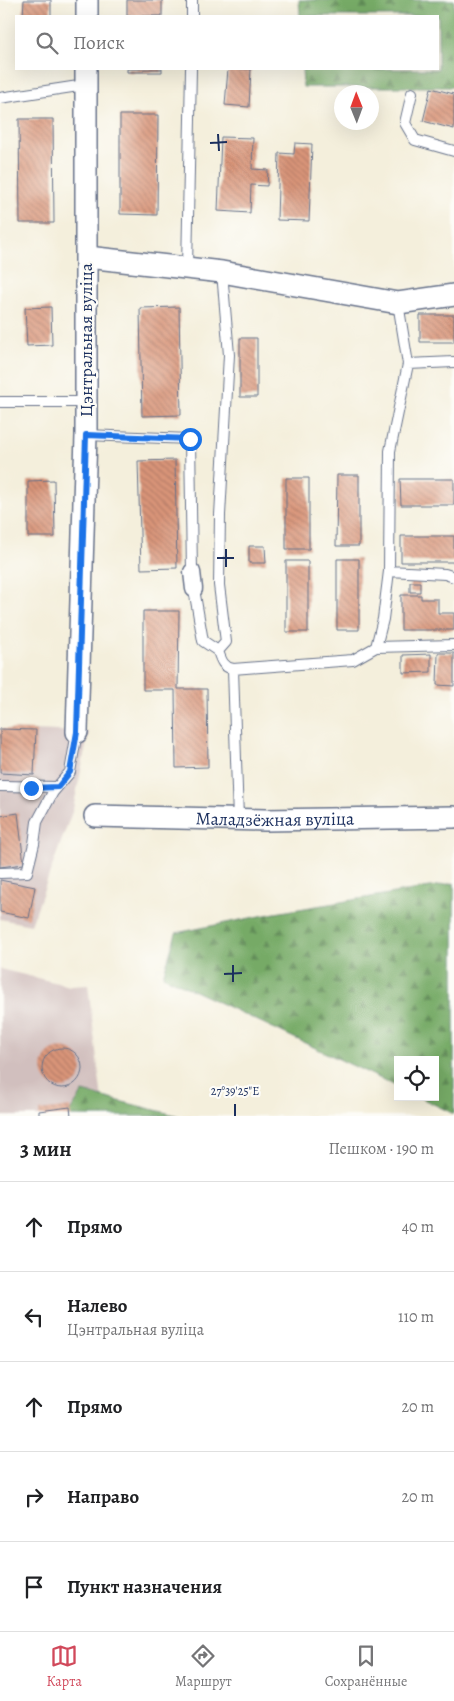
<!DOCTYPE html>
<html lang="ru">
<head>
<meta charset="utf-8">
<style>
	:root { --surface:#fff; --page:#f2f2f2; --text:#202124; --muted:#757577; --line:#e0e0e0; --accent:#d1495b }
	body { margin:0; font-family:Alegreya,serif; background:var(--page); color:var(--text) }
	.controls { position:absolute; right:15px; bottom:15px; display:grid; overflow:hidden; border-radius:0px; box-shadow:0 5px 20px #0002 }
	.controls button { width:45px; height:45px; display:grid; place-items:center; padding:0; border:0; border-bottom:1px solid var(--line); background:var(--surface); color:var(--text); font:25px sans-serif }
	.compass { position:absolute; left:334px; top:85px; width:45px; height:45px; border-radius:50%; background:var(--surface); box-shadow:0 5px 20px #0002; rotate:359deg }
	.stop { position:absolute; width:15px; height:15px; margin:-11px; border:4px solid #1a73e8; border-radius:50%; background:#fff }
	.stop.end { background:#1a73e8; border-color:#fff; box-shadow:0 1px 5px #0008 }
	.list { margin:0; padding:0; list-style:none }
	h2 { display:flex; justify-content:space-between; align-items:center; height:65px; margin:0; padding:0 20px; font-size:21px }
	h2 small { font-size:16px; font-weight:400; color:var(--muted) }
	.list li { display:grid; grid-template-columns:32px 1fr auto; gap:15px; align-items:center; box-sizing:border-box; height:90px; padding:0 20px; border-top:1px solid var(--line) }
	.list b { display:block; font-size:19px; white-space:nowrap }
	.list p { margin:0; font-size:16px; white-space:nowrap; color:var(--muted) }
	.list em { font-size:16px; font-style:normal; color:var(--muted) }
	.icon { flex:none; width:28px; height:28px; fill:none; stroke:currentColor; stroke-width:2; stroke-linecap:round; stroke-linejoin:round }
	.map { position:relative; flex:none; width:454px; height:1116px; overflow:hidden }
	.search { position:absolute; background:var(--surface); box-shadow:0 5px 20px #0002; left:15px; right:15px; top:15px; height:55px; display:flex; align-items:center; gap:12px; box-sizing:border-box; padding:0 18px; border-radius:0px; color:var(--muted); font-size:19px }
	.sheet { height:515px; background:var(--surface) }
	nav { display:flex; justify-content:space-around; align-items:center; box-sizing:border-box; height:70px; border-top:1px solid var(--line); background:var(--surface); font-size:14px; color:var(--muted) }
	nav a { display:grid; justify-items:center; gap:2px }
	nav .on { color:var(--accent) }
	.map>svg:first-child { display:block }
	.industrial { fill:#d1bfbe }
	.forest { fill:url(#forest-firs); stroke:#486c62 }
	.building { fill:url(#building-back-hatch) }
	.lines { fill:none; stroke-linecap:round; stroke-linejoin:round }
	.service-casing { stroke:#67728a; stroke-width:12 }
	.pedestrian-casing { stroke:#67728a; stroke-width:19 }
	.minor-casing { stroke:#67728a; stroke-width:24 }
	.service { stroke:#fff; stroke-width:10 }
	.pedestrian { stroke:#fff; stroke-width:16 }
	.minor { stroke:#fff; stroke-width:21 }
	.route { stroke:#1a73e8; stroke-width:6 }
	.ticks { fill:none; stroke:#1b2f5e; stroke-width:2 }
	.labels { text-anchor:middle; stroke-width:4.5; stroke-linejoin:round; paint-order:stroke }
	.street-label { font-size:18px; fill:#1b2f5e; stroke:#fdfcf7 }
	.ticks-label { font-size:12px; text-anchor:middle; fill:#1b2f5e; stroke:#fdfcf7; stroke-width:4.5; stroke-linejoin:round; paint-order:stroke }
</style>
</head>
<body>
<div class="map">
<svg width="454" height="1116" viewBox="0 0 454 1116">
	<defs>
		<pattern id="forest-firs" width="22" height="20" patternUnits="userSpaceOnUse" patternTransform="scale(1.25)"><rect width="22" height="20" fill="#76aa66"/><path d="M5 1l3.5 6h-7zM16 11l3.5 6h-7z" fill="#608b57"/></pattern>
		<pattern id="building-back-hatch" width="6" height="6" patternUnits="userSpaceOnUse" patternTransform="scale(1.25)"><rect width="6" height="6" fill="#d99478"/><path d="M-1 5l2 2M0 0l6 6M5-1l2 2" fill="none" stroke="#af7966"/></pattern>
	</defs>
	<rect width="100%" height="100%" fill="#fdfcf7"/>
	<filter id="ink" filterUnits="userSpaceOnUse"><feTurbulence type="fractalNoise" baseFrequency=".02" numOctaves="2"/><feDisplacementMap in="SourceGraphic" scale="10" xChannelSelector="R" yChannelSelector="G"/><feConvolveMatrix kernelMatrix="1 2 1 2 8 2 1 2 1" color-interpolation-filters="sRGB"/></filter>
	<filter id="wash" filterUnits="userSpaceOnUse"><feTurbulence type="fractalNoise" baseFrequency=".0096" numOctaves="4" result="noise"/><feDisplacementMap in="SourceGraphic" scale="20" xChannelSelector="R" yChannelSelector="G"/><feGaussianBlur stdDeviation="1.12" result="paint"/><feColorMatrix in="noise" values="0 0 0 0 0 0 0 0 0 0 0 0 0 0 0 0 0 1.4 0 .05"/><feComposite in="paint" operator="in"/></filter>
	<g filter="url(#wash)">
		<rect width="100%" height="100%" fill="#f4efdc"/>
		<path class="industrial" d="M0,729l89,3 -16,77 -42,116 -31,-6z
			M0,969l70,17 18,-1 16,131h-104z"/>
		<path class="forest" d="M299,0h155v87h-151l-1,-18h136v-53h-138z
			M454,883v231l-35,-17h16v-37h-37v27l-235,-111 13,-43 99,-20z
			M83,1092l96,24h-112z"/>
		<g id="blocks">
			<path class="building" d="M24,0h27v16h-28z
				M127,0h35v16h-35z
				M127,69h35v3h-35z
				M228,69h23l-2,38 -24,-2z
				M431,88l23,6v35l-31,-8z
				M120,115h38l-1,100 -37,-1z
				M19,119h34l1,104h-34z
				M221,137l32,1 -1,31 16,1 -1,16 -16,-1 -1,28 -32,-2z
				M295,143l17,1 -3,77 -32,-1 2,-67 15,1z
				M51,307l1,38 -25,1 -2,-38z
				M179,307l2,108 -39,1 -2,-108z
				M420,315h34v27h-34z
				M240,338h17v59h-17z
				M175,460l2,108 -36,1 -3,-108z
				M337,475h22v71h-23z
				M286,478h23v71h-23z
				M400,479h54v26h-53z
				M54,480l1,57h-27v-56z
				M401,536h53v26h-53z
				M249,546h16l1,17h-17z
				M337,559h22v71h-22z
				M286,561h22v71h-22z
				M410,582h10v10h-10z
				M401,595h20v4h17v14h16v17h-53z
				M143,611h36l-1,78h29l1,78 -32,1 -1,-78h-32z
				M438,653h16v33l-17,-1z
				M431,654v18l-28,1v-18z
				M0,729l36,1 -2,45 -34,-2z
				M18,813l6,51 -24,3v-51z
				M0,880l35,7 -6,31 -29,-6z
				M42 1068a20 20 0 1 1 40 0a20 20 0 1 1-40 0Z
				M70,1107l1,9h-32v-5z"/>
		</g>
	</g>
	<g filter="url(#ink)">
		<use href="#blocks" fill-opacity="0" stroke="#67728a" stroke-width="1"/>
		<g class="lines">
			<defs>
				<path id="service" d="M192,16v-16
					M412,93l-7,30 10,17 39,11
					M0,98l85,-13
					M187,268l4,-199
					M222,272l7,83 -9,160 -1,70 7,57 -8,9c3,9 5,16 15,18l120,-9 23,-13 7,-28 6,-48 1,-120 18,-87 -10,-61
					M408,364l46,-2
					M0,402h86
					M86,435l104,4 2,133
					M389,571l56,3 9,3
					M194,589l9,52 15,10
					M376,647l78,-2
					M233,669l5,150
					M0,786l57,1
					M0,873l27,-1 7,-28 3,-22 16,-30 17,-20 7,-40"/>
				<path id="pedestrian" d="M192,572l2,17"/>
				<g id="minor">
					<path d="M87,16v-16"/>
					<path d="M87,257l135,15 176,31 56,-8"/>
					<path d="M77,732l9,-297v-366"/>
					<path id="s1" d="M95,816l170,4 189,-3"/>
				</g>
			</defs>
			<use href="#service" class="service-casing"/>
			<use href="#pedestrian" class="pedestrian-casing"/>
			<use href="#minor" class="minor-casing"/>
			<use href="#service" class="service"/>
			<use href="#pedestrian" class="pedestrian"/>
			<use href="#minor" class="minor"/>
		</g>
	</g>
	<g class="lines" filter="url(#ink)">
		<path class="route" d="M31,788l27,-1 12,-15 7,-40 9,-297 104,4"/>
	</g>
	<path class="ticks" d="M218,134l1,17M210,143l17,-1M226,549v18M217,558h17M233,965v17M224,974l18,-1M235,1104v12"/>
	<g class="labels">
		<g class="street-label">
			<text transform="translate(86 340) rotate(-90)" y="6">Цэнтральная вуліца</text>
			<text dy="6" stroke="none"><textPath href="#s1" startOffset="180">Маладзёжная вуліца</textPath></text>
		</g>
	</g>
	<g class="ticks-label">
		<text x="235" y="1095">27°39'25"E</text>
	</g>
</svg>
<div class="controls">
<button><svg class="icon" aria-label="locate" viewBox="0 0 24 24"><circle cx="12" cy="12" r="6"/><path d="M12 2v4M12 18v4M2 12h4M18 12h4"/></svg></button>
</div>
<svg class="compass" viewBox="-18 -18 36 36"><path d="M0-13l5 13h-10z" fill="#e53935"/><path d="M0 13l5-13h-10z" fill="#757577"/></svg>
<div class="stop" style="left:190px;top:439px"></div>
<div class="stop end" style="left:31px;top:788px"></div>
<div class="search"><svg class="icon" aria-label="search" viewBox="0 0 24 24"><circle cx="10" cy="10" r="6"/><path d="M15 15l6 6"/></svg>Поиск</div>
</div>
<section class="sheet">
<h2>3 мин<small>Пешком · 190 m</small></h2>
<ul class="list">
<li><svg class="icon" aria-label="ahead" viewBox="0 0 24 24"><path d="M12 20V5M6 11l6-6 6 6"/></svg><div><b>Прямо</b></div><em>40 m</em></li>
<li><svg class="icon" aria-label="left" viewBox="0 0 24 24"><path d="M17 20v-9H6M10 6l-5 5 5 5"/></svg><div><b>Налево</b><p>Цэнтральная вуліца</p></div><em>110 m</em></li>
<li><svg class="icon" aria-label="ahead" viewBox="0 0 24 24"><path d="M12 20V5M6 11l6-6 6 6"/></svg><div><b>Прямо</b></div><em>20 m</em></li>
<li><svg class="icon" aria-label="right" viewBox="0 0 24 24"><path d="M7 20v-9h11M14 6l5 5-5 5"/></svg><div><b>Направо</b></div><em>20 m</em></li>
<li><svg class="icon" aria-label="arrive" viewBox="0 0 24 24"><path d="M6 21V4h12l-3 4 3 4H6"/></svg><div><b>Пункт назначения</b></div></li>
</ul>
</section>
<nav>
<a class="on"><svg class="icon" aria-label="map" viewBox="0 0 24 24"><path d="M3 6l6-2 6 2 6-2v14l-6 2-6-2-6 2zM9 4v14M15 6v14"/></svg>Карта</a>
<a><svg class="icon" aria-label="directions" viewBox="0 0 24 24"><path d="M12 3l9 9-9 9-9-9zM9 14v-3h6M13 9l2 2-2 2"/></svg>Маршрут</a>
<a><svg class="icon" aria-label="saved" viewBox="0 0 24 24"><path d="M7 4h10v16l-5-4-5 4z"/></svg>Сохранённые</a>
</nav>
</body>
</html>
